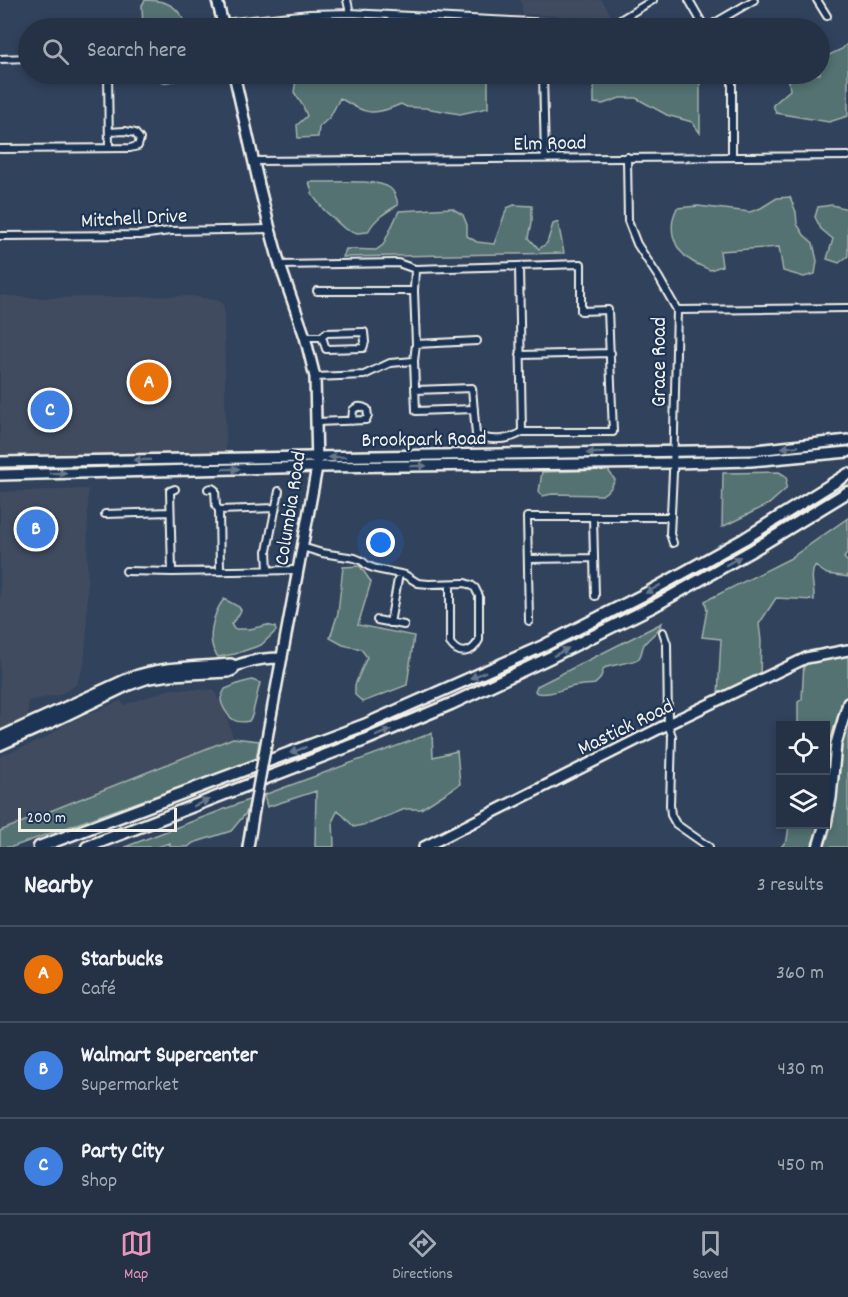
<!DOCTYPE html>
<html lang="en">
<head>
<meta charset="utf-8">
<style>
	:root { --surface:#253246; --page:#2d3a4d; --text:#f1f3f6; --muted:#a3aab3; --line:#424d5f; --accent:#e797bd }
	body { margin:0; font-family:Dekko,sans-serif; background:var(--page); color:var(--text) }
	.controls { position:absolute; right:18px; bottom:18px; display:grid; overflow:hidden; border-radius:0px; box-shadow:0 3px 9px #0003 }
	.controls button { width:54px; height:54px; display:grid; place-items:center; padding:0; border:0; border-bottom:2px solid var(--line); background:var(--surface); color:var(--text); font:30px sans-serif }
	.scale { position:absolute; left:18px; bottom:15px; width:159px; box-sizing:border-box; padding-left:6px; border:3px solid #f4f1e8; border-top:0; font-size:16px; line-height:21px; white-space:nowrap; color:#f4f1e8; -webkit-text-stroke:4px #1d3557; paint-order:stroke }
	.you { position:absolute; left:381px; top:543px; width:21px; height:21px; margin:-15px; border:4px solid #fff; border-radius:50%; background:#1a73e8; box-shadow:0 0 0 9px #1a73e833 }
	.badge { display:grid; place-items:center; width:39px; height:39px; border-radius:50%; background:var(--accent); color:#fff; font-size:20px; font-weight:700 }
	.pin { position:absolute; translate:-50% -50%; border:3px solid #fff; box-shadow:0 2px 6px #0006 }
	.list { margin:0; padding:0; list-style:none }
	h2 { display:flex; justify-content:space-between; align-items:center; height:78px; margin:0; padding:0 24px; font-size:26px }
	h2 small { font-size:20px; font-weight:400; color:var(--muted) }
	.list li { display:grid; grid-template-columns:39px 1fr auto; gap:18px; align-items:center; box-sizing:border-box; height:96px; padding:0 24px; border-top:2px solid var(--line) }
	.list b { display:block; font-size:22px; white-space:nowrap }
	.list p { margin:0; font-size:20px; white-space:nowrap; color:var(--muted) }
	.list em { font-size:20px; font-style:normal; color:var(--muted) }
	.icon { flex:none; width:33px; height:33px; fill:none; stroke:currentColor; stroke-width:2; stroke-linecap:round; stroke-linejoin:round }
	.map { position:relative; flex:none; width:848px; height:847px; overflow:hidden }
	.search { position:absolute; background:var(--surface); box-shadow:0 3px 9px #0003; left:18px; right:18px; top:18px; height:66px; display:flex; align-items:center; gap:15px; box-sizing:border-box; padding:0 21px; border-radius:33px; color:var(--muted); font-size:22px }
	.sheet { height:366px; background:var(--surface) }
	nav { display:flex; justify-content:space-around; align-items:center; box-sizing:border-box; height:84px; border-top:2px solid var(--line); background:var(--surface); font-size:16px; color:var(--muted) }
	nav a { display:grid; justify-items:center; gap:3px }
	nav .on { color:var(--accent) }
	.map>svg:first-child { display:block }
	.built { fill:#3f4c61 }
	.green { fill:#537271; stroke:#a4b2ac; stroke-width:1.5 }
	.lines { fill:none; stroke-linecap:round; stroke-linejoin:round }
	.street-casing { stroke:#f4f1e8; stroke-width:10 }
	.secondary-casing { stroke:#f4f1e8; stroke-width:14 }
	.primary-casing { stroke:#f4f1e8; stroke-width:14 }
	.highway-casing { stroke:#f4f1e8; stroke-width:15 }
	.street { stroke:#1d3557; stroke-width:6 }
	.secondary { stroke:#1d3557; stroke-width:9 }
	.primary { stroke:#1d3557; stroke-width:9 }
	.highway { stroke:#1d3557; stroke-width:10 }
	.secondary-bridge-casing { stroke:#f4f1e8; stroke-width:14; stroke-linecap:butt }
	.secondary-bridge { stroke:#1d3557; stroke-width:9 }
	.oneway { fill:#68778a }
	.labels { text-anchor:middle; stroke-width:4.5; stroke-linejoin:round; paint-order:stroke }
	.street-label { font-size:21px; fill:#f4f1e8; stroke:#1d3557 }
</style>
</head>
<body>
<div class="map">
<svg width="848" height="847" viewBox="0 0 848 847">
	<rect width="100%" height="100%" fill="#31425d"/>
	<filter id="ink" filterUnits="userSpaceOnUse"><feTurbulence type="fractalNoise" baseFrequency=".0167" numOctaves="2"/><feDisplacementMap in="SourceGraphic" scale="12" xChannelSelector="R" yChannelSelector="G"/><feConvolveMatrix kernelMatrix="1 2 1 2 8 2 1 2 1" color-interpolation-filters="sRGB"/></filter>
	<g filter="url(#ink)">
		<path class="built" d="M519,0h83l9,15 -10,3 -79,-4v-9z
			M0,295l31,3 160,-2 29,5 4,6 2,147 -89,2 -13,-2 -124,1z
			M88,489l-1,140 -3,36 -8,20 -17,10 -31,6v15l-4,7 -24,10v-241z
			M171,689l43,1 13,27 6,21 -233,93v-75l44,-17 21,-15 55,-23 4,4z"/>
		<path class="green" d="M145,0c24,0 34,7 43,28h-45l-1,-23z
			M848,43v73l-19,6 -53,-9 -3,-8 17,-15 -2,-16h32v-19l5,2 17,-8z
			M148,74h36l-6,6 -16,3 -14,-8z
			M297,74h191v34l-28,6 -35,-6 -18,-1 -6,-3c-29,13 -35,10 -61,-6l-10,19 -11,10 -1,10 -20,1 -1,-13 10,-9 -4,-10 -9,-14z
			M594,74h99l7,7v52l-8,-11 -25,-7 -31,-17h-16l-17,6 -9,-1z
			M309,182c18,1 67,-4 81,6 5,4 7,11 8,17 -12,7 -24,14 -30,27l-11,1 -12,-4 -21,-19 -11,-14z
			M790,197l6,15 1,12 7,11 9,8 4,18 -2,13 -11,3 -21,-6 -4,-24 -59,4 2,15 -12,4c-6,-3 -12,-5 -17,-8 -20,-12 -26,-34 -16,-54l21,-2 52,6 11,-4 16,-10z
			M514,205l18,1v16l-3,16 10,11 8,-6 6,-19 5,-2 6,31 -221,4 3,-8 30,1 7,-5 16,-34 53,-3 11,7 4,10v11l10,6 17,2 13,-36z
			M832,205l16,4v47l-9,7 -12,-4 6,-20 -12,-10 -6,-12 3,-10z
			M608,470l7,10 -5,9 -8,6 -50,-1 -9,2 -4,-4 3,-20z
			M779,472l8,5 -1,12 -17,15 -47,23 1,-54z
			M848,518v34l-4,6 4,4v15l-21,-3 -12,-8c-6,10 0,23 -1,34l-38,-2 -17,26 2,17 -1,35 -42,20 3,-57 -19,-2 5,-27 -2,-9 84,-42z
			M360,566l11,16 -13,43 56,11 -7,49 -44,17 -8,-7v-10l12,-28 -6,-8 -18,-4 -13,-7 8,-25 5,-46z
			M224,599l15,8 2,3 -3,6 -7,8 3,5h16l17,-4 8,2 1,4 -15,14 -26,9 -17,3c-13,-15 -5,-44 6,-58z
			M662,623c-5,11 -9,11 -16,19 -5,4 -3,13 -8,17 -4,3 -26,6 -34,9l-4,11 -5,5c-7,1 -17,1 -24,3 -11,3 -22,8 -34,6l-2,-2 2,-5z
			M848,651v196h-67l6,-7 2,-15 37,-1v-98l-28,-1v-23l4,-3 2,-38z
			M252,680l8,3 -8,33 -3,5c-5,1 -11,2 -15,-1 -6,-3 -13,-15 -13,-21 0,-2 3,-8 4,-10l15,-6z
			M432,733l1,24 24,-6 3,33 -39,25h-16l-34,14 -17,4 -16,-17 -5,10 1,27h-19l1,-56 -49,16 -3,-12z
			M233,738l26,3 -3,19 -244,87h-12v-16z
			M251,799l-5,14 -15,18 -38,12 -5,4h-18v-4l-13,4h-32z"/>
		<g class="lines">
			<defs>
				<path id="street" d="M347,0l3,13
					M689,0l16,28
					M817,0l10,16
					M223,23l87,-9 40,-1 260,13 43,-26
					M706,28l48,-28
					M0,59l28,-1
					M108,74l1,74
					M543,74l2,84
					M732,74v82
					M0,149l130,-1 8,-2 2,-7 -5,-6 -10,-2 -16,1
					M627,157l1,64 9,23 22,34 18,32 -4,162 -3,62 3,9
					M253,161l595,-5
					M0,236l140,-1 30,-4 100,-2
					M280,265l118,-2 17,6 166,-5v47l27,-1 5,122h-91c-13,9 -33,9 -46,3l-4,-47 -57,2
					M519,267l3,165
					M415,269l-1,22 2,53 -2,17 2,50 58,-2
					M317,291h97
					M677,310l171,-2
					M305,337h17l4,-4 38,-1 1,10 -2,6 -37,1 -4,-12
					M416,344l61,-3
					M520,355l91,-2
					M315,377l49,-2 26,-12 24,-2
					M317,422l49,-2 2,-4 -1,-7c-5,-3 -10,-3 -14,1l-1,11
					M208,489l4,-1 3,2 1,16 3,4
					M105,514l65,-2
					M593,517l2,79
					M302,547l20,6 33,5 7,3 6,5 8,3 29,6 13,8 11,1 36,-1 6,2 4,3 4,8v44c-7,14 -20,16 -29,3v-59
					M528,559l66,-1
					M268,570l-1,-19 12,-60
					M126,571l46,1 126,-2
					M220,571l-1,-61 56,-2
					M172,572l-2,-81 5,-2
					M377,620l27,5
					M529,621l-2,-104h144
					M390,623l9,-49
					M663,632l4,12 1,80 4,12 -2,69 1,10 5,9 33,23"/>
				<path id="secondary" d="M217,0l7,28
					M234,74l25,111 11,44 10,36 25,72 10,40 2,90 -50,271
					M0,737l129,-59c33,-12 67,-11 102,-14l4,2
					M0,745l52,-23 77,-37 20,-7 22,-3 57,-3 5,-2 2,-4c16,-6 30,-8 47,-8
					M826,824l5,-26 5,-54 12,-41
					M248,847l6,-37
					M424,847l244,-123 138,-66 42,-8
					M818,847l7,-23"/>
				<path id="primary" d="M0,462l756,-12 92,-10
					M0,475l317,-8 357,-4 77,-2 97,-9"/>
				<path id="highway" d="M39,847l325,-122 179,-79 102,-52 99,-55 104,-65
					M87,847l278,-107 86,-36 98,-46 105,-52 99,-56 95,-58"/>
			</defs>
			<use href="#street" class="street-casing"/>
			<use href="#secondary" class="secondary-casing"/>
			<use href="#primary" class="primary-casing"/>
			<use href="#highway" class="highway-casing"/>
			<use href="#street" class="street"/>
			<use href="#secondary" class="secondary"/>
			<use href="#primary" class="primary"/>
			<use href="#highway" class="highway"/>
			<defs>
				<path id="secondary-bridge" d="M254,810l13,-72"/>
			</defs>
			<use href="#secondary-bridge" class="secondary-bridge-casing"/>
			<use href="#secondary-bridge" class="secondary-bridge"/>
		</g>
		<defs><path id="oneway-solid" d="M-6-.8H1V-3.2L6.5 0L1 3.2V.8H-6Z" transform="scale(1.5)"/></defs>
		<g class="oneway">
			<use href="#oneway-solid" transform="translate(790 447) rotate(175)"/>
			<use href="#oneway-solid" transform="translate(595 453) rotate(179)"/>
			<use href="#oneway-solid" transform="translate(337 457) rotate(179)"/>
			<use href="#oneway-solid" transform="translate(142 460) rotate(179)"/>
			<use href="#oneway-solid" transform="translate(418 466) rotate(-1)"/>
			<use href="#oneway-solid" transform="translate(231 469) rotate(-1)"/>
			<use href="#oneway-solid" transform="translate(58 473) rotate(-1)"/>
			<use href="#oneway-solid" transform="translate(733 561) rotate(-30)"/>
			<use href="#oneway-solid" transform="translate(653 589) rotate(151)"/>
			<use href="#oneway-solid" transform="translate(561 652) rotate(-27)"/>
			<use href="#oneway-solid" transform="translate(478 675) rotate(157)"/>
			<use href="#oneway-solid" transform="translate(383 733) rotate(-23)"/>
			<use href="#oneway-solid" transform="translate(298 750) rotate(160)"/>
			<use href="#oneway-solid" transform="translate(201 803) rotate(-22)"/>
		</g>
	</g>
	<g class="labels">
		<g class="street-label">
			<text transform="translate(550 142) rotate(-1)" y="7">Elm Road</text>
			<text transform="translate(134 217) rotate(-3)" y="7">Mitchell Drive</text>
			<text transform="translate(658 362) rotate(-90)" y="7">Grace Road</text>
			<text transform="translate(424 438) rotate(-1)" y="7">Brookpark Road</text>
			<text transform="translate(289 508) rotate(-81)" y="7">Columbia Road</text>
			<text transform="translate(625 726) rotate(-26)" y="7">Mastick Road</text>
		</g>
	</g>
</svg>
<div class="controls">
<button><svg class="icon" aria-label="locate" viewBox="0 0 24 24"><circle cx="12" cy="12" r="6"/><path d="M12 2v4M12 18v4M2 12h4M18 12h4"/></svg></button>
<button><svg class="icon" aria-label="layers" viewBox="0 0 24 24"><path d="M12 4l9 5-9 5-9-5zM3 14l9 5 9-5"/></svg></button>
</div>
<div class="scale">200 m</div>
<div class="you"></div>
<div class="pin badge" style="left:149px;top:382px;background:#e8710a">A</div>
<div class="pin badge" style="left:36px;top:529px;background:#3f7fe0">B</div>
<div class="pin badge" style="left:50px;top:410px;background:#3f7fe0">C</div>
<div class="search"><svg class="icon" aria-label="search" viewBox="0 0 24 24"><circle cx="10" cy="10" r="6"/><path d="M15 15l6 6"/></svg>Search here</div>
</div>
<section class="sheet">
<h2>Nearby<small>3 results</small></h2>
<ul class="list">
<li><span class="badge" style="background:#e8710a">A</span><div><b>Starbucks</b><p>Café</p></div><em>360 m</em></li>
<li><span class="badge" style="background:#3f7fe0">B</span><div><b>Walmart Supercenter</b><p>Supermarket</p></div><em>430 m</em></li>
<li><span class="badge" style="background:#3f7fe0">C</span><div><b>Party City</b><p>Shop</p></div><em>450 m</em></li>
</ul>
</section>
<nav>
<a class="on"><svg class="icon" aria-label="map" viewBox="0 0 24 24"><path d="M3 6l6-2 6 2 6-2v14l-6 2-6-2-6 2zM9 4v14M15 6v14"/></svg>Map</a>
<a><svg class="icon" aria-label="directions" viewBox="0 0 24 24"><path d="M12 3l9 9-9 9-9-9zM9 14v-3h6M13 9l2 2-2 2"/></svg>Directions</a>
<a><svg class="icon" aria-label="saved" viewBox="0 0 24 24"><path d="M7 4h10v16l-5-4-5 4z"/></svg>Saved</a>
</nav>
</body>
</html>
